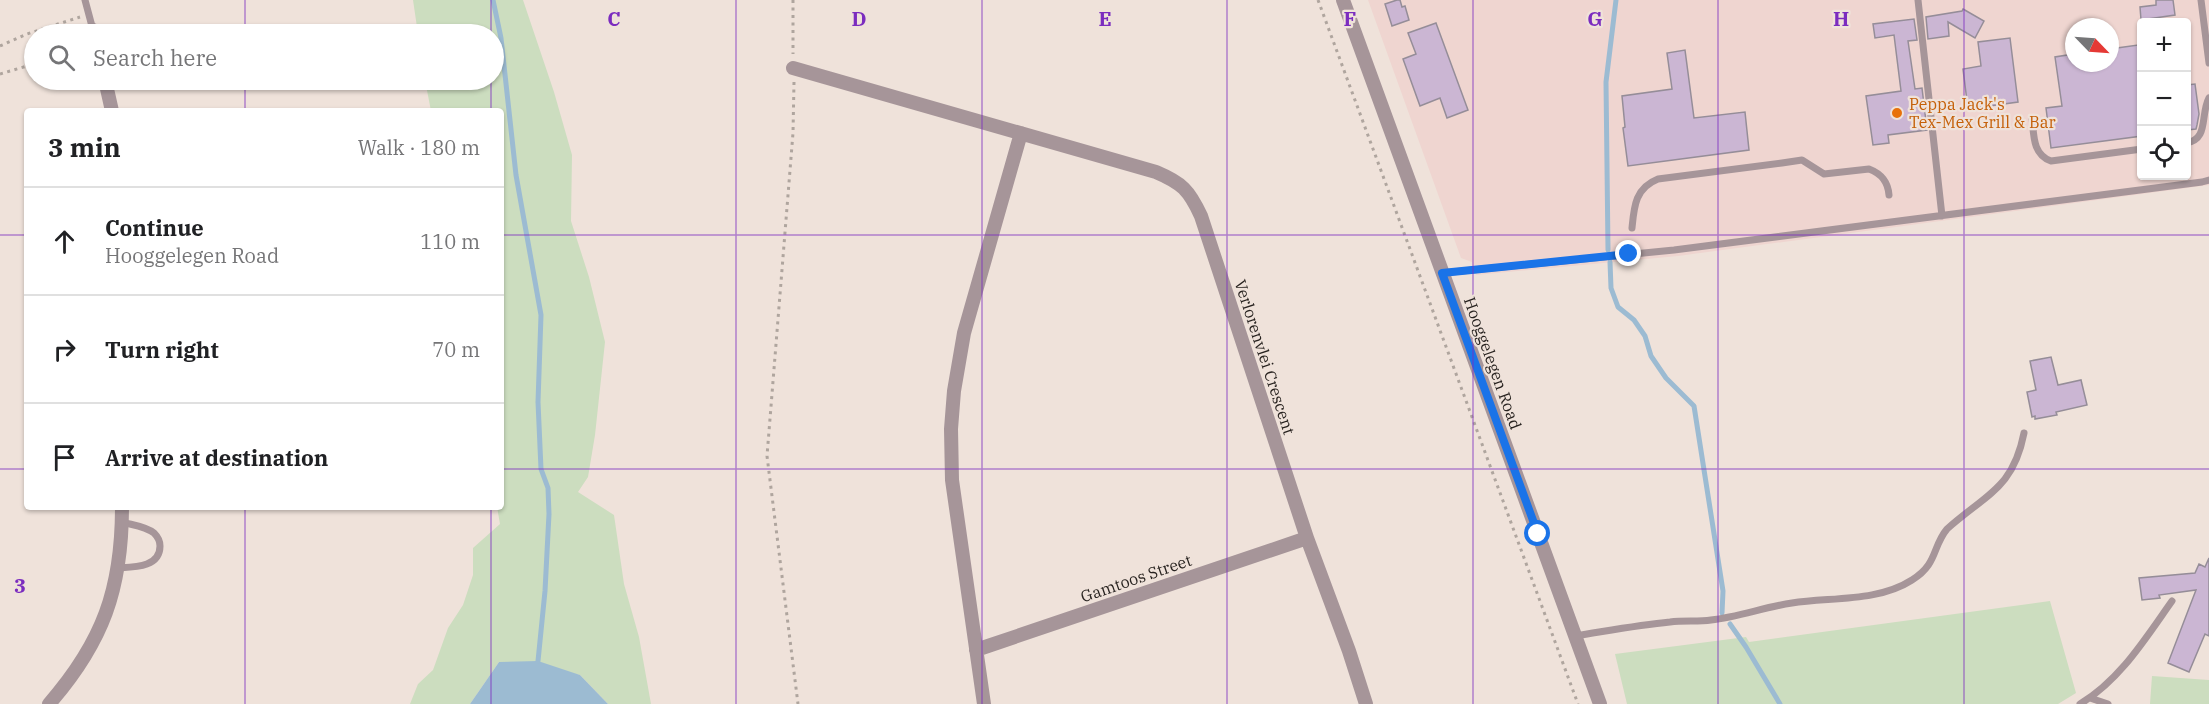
<!DOCTYPE html>
<html lang="en">
<head>
<meta charset="utf-8">
<style>
	:root { --surface:#fff; --page:#f2f2f2; --text:#202124; --muted:#757577; --line:#e0e0e0 }
	body { margin:0; font-family:"IBM Plex Serif",serif; background:var(--page); color:var(--text) }
	.controls { position:absolute; right:18px; top:18px; display:grid; overflow:hidden; border-radius:6px; box-shadow:0 2px 4px #0004 }
	.controls button { width:54px; height:54px; display:grid; place-items:center; padding:0; border:0; border-bottom:2px solid var(--line); background:var(--surface); color:var(--text); font:30px sans-serif }
	.compass { position:absolute; left:2065px; top:18px; width:54px; height:54px; border-radius:50%; background:var(--surface); box-shadow:0 2px 4px #0004; rotate:115deg }
	.stop { position:absolute; width:18px; height:18px; margin:-14px; border:4px solid #1a73e8; border-radius:50%; background:#fff }
	.stop.end { background:#1a73e8; border-color:#fff; box-shadow:0 2px 6px #0008 }
	.list { margin:0; padding:0; list-style:none }
	h2 { display:flex; justify-content:space-between; align-items:center; height:78px; margin:0; padding:0 24px; font-size:26px }
	h2 small { font-size:20px; font-weight:400; color:var(--muted) }
	.list li { display:grid; grid-template-columns:39px 1fr auto; gap:18px; align-items:center; box-sizing:border-box; height:108px; padding:0 24px; border-top:2px solid var(--line) }
	.list b { display:block; font-size:22px; white-space:nowrap }
	.list p { margin:0; font-size:20px; white-space:nowrap; color:var(--muted) }
	.list em { font-size:20px; font-style:normal; color:var(--muted) }
	.icon { flex:none; width:33px; height:33px; fill:none; stroke:currentColor; stroke-width:2; stroke-linecap:round; stroke-linejoin:round }
	.map { position:relative; flex:none; width:2209px; height:704px; overflow:hidden }
	.search { position:absolute; background:var(--surface); box-shadow:0 2px 4px #0004; left:24px; top:24px; width:480px; height:66px; display:flex; align-items:center; gap:15px; box-sizing:border-box; padding:0 21px; border-radius:33px; color:var(--muted); font-size:22px }
	.panel { position:absolute; background:var(--surface); box-shadow:0 2px 4px #0004; left:24px; top:108px; width:480px; height:402px; border-radius:6px }
	.map>svg:first-child { display:block }
	.commercial { fill:#efd5d0; fill-rule:evenodd }
	.green { fill:#ccddbf }
	.water { fill:#9cbbd2 }
	.lines { fill:none; stroke-linecap:round; stroke-linejoin:round }
	.stream { stroke:#9cbbd2; stroke-width:5 }
	.building { fill:#cbb6d3; stroke:#958d98; stroke-width:1.5 }
	.path { stroke:#afa59e; stroke-width:3; stroke-dasharray:3 4.5; stroke-linecap:butt }
	.service { stroke:#a69599; stroke-width:7 }
	.minor { stroke:#a69599; stroke-width:14 }
	.route { stroke:#1a73e8; stroke-width:8 }
	.grid { fill:none; stroke:#7b2cbf; stroke-width:1.5; stroke-opacity:0.55 }
	.food-dot { fill:#e8710a; stroke:#efe2da; stroke-width:2 }
	.labels { text-anchor:middle; stroke-width:4.5; stroke-linejoin:round; paint-order:stroke }
	.food-label { font-size:16px; fill:#c56008; stroke:#efe2da; text-anchor:start }
	.street-label { font-size:16px; fill:#27221f; stroke:#efe2da }
	.grid-label { font-size:20px; text-anchor:middle; font-weight:bold; fill:#7b2cbf; stroke:#efe2da; stroke-width:4.5; stroke-linejoin:round; paint-order:stroke }
</style>
</head>
<body>
<div class="map">
<svg width="2209" height="704" viewBox="0 0 2209 704">
	<rect width="100%" height="100%" fill="#efe2da"/>
	<path class="commercial" d="M1368,0h841v185l-531,71 -202,19 -4,-13 -11,-4zM2142,22h44v154h-44zM2074,27h36v36h-36z"/>
	<path class="green" d="M413,0h110l31,92 18,63 -1,66 18,56 16,65 -10,93 -7,42 -10,15 36,23 10,69 15,53 12,67h-43l-28,-29 -81,-13 -29,42h-60l8,-20 15,-14 15,-42 15,-23 10,-30v-27l27,-24 -3,-17h4v-396h-70l-6,-31h69v-46h-76z
		M2050,601l26,92 -18,11h-431l-12,-50 131,-17 3,5z
		M2152,676l57,4v24h-59z"/>
	<path class="water" d="M538,661l42,14 28,29h-138l29,-42z"/>
	<g class="lines">
		<path class="stream" d="M493,0l8,38 15,137 25,140 -3,87 3,67 7,19 1,26 -4,77 -7,70
			M1608,250l-2,-168 10,-82
			M1610,262l1,26 7,19 16,13 11,16 6,20 15,22 28,28 29,185 -1,22
			M1730,624l16,23 34,57"/>
	</g>
	<path class="building" d="M1397,0h3l2,7 3,-1 4,14 -17,6 -7,-22z
		M2156,0h17l2,15 -34,5 -1,-13 16,-2z
		M1963,9l21,12 -9,17 -27,-16 1,14 -21,3 -2,-22 36,-6z
		M1914,19l3,21 -9,1 7,48 7,-1 5,42 -39,5 1,8 -16,2 -7,-49 35,-5 -7,-56 -19,3 -2,-14z
		M1436,23l32,87 -21,8 -7,-20 -20,8 -17,-47 13,-5 -8,-21z
		M2010,38l8,64 -50,7 -5,-40 18,-3 -3,-24z
		M2138,45l4,22v69l-91,12 -5,-40 16,-2 -7,-49 19,-3v9h36v-14z
		M1685,50l9,68 51,-6 4,38 -121,16 -5,-38 2,-1 -3,-31 50,-7 -5,-36z
		M2195,84l4,30 -2,11 -1,4 -9,1v-45z
		M2051,357l7,28 23,-5 6,25 -31,7 1,3 -22,4v-3l-3,1 -5,-25 9,-2 -6,-29z
		M2209,558v78l-4,-2 -16,38 -21,-9 28,-73 -37,5 1,3 -18,2 -3,-22 56,-5 4,-9 6,3z"/>
	<g class="lines">
		<path class="path" d="M793,0v54
			M1318,0l260,704
			M0,46l27,-12 53,-17
			M0,74l34,-10
			M794,82l-1,51 -26,323 31,248"/>
		<path class="service" d="M85,0l8,30
			M1918,0l24,216
			M2201,0l8,63
			M2032,118c2,16 0,36 19,43l91,-12
			M2186,143c23,-3 14,-28 23,-45
			M1632,228c2,-21 3,-40 26,-49l124,-16 20,-3 22,14 45,-5c13,5 19,13 20,26
			M1442,273l232,-23 528,-68 7,-2
			M117,568c16,-1 43,0 43,-22 0,-5 -3,-10 -6,-13 -9,-7 -22,-8 -32,-11
			M1575,636c32,-5 63,-11 95,-14 14,-2 28,0 41,-2 27,-3 54,-13 81,-17 39,-6 86,-1 120,-23 26,-16 20,-33 35,-51 39,-35 66,-40 77,-96
			M2090,698l18,6
			M2080,704c40,-24 65,-65 92,-103"/>
		<path class="minor" d="M1343,0l257,704
			M93,30l1,4
			M793,68l363,104c26,11 33,18 45,44l106,322 42,113 17,53
			M105,80l7,31
			M976,650l331,-112
			M49,704c54,-62 73,-115 73,-197
			M984,704l-32,-224 -1,-51 3,-38 10,-58 57,-200"/>
	</g>
	<g class="lines">
		<path class="route" d="M1538,534l-96,-261 187,-19"/>
	</g>
	<path class="grid" d="M245,0v34M491,0v34M736,0v704M982,0v704M1227,0v704M1473,0v704M1718,0v704M1964,0v704M245,80v31M491,80v31M0,235h27M501,235h1708M0,469h27M501,469h1708M245,507v197M491,507v197"/>
	<circle class="food-dot" cx="1897" cy="113" r="6"/>
	<g class="labels">
		<g class="food-label">
			<text x="1909" y="110">Peppa Jack's<tspan x="1909" dy="18">Tex-Mex Grill &amp; Bar</tspan></text>
		</g>
		<g class="street-label">
			<text transform="translate(1265 357) rotate(72)" y="6">Verlorenvlei Crescent</text>
			<text transform="translate(1493 363) rotate(70)" y="6">Hooggelegen Road</text>
			<text transform="translate(1136 578) rotate(-19)" y="6">Gamtoos Street</text>
		</g>
	</g>
	<g class="grid-label">
		<text x="614" y="26">C</text>
		<text x="859" y="26">D</text>
		<text x="1105" y="26">E</text>
		<text x="1350" y="26">F</text>
		<text x="1595" y="26">G</text>
		<text x="1841" y="26">H</text>
		<text x="20" y="593">3</text>
	</g>
</svg>
<div class="controls">
<button>+</button>
<button>−</button>
<button><svg class="icon" aria-label="locate" viewBox="0 0 24 24"><circle cx="12" cy="12" r="6"/><path d="M12 2v4M12 18v4M2 12h4M18 12h4"/></svg></button>
</div>
<svg class="compass" viewBox="-18 -18 36 36"><path d="M0-13l5 13h-10z" fill="#e53935"/><path d="M0 13l5-13h-10z" fill="#757577"/></svg>
<div class="stop" style="left:1538px;top:534px"></div>
<div class="stop end" style="left:1629px;top:254px"></div>
<div class="search"><svg class="icon" aria-label="search" viewBox="0 0 24 24"><circle cx="10" cy="10" r="6"/><path d="M15 15l6 6"/></svg>Search here</div>
<section class="panel">
<h2>3 min<small>Walk · 180 m</small></h2>
<ul class="list">
<li><svg class="icon" aria-label="ahead" viewBox="0 0 24 24"><path d="M12 20V5M6 11l6-6 6 6"/></svg><div><b>Continue</b><p>Hooggelegen Road</p></div><em>110 m</em></li>
<li><svg class="icon" aria-label="right" viewBox="0 0 24 24"><path d="M7 20v-9h11M14 6l5 5-5 5"/></svg><div><b>Turn right</b></div><em>70 m</em></li>
<li><svg class="icon" aria-label="arrive" viewBox="0 0 24 24"><path d="M6 21V4h12l-3 4 3 4H6"/></svg><div><b>Arrive at destination</b></div></li>
</ul>
</section>
</div>
</body>
</html>
